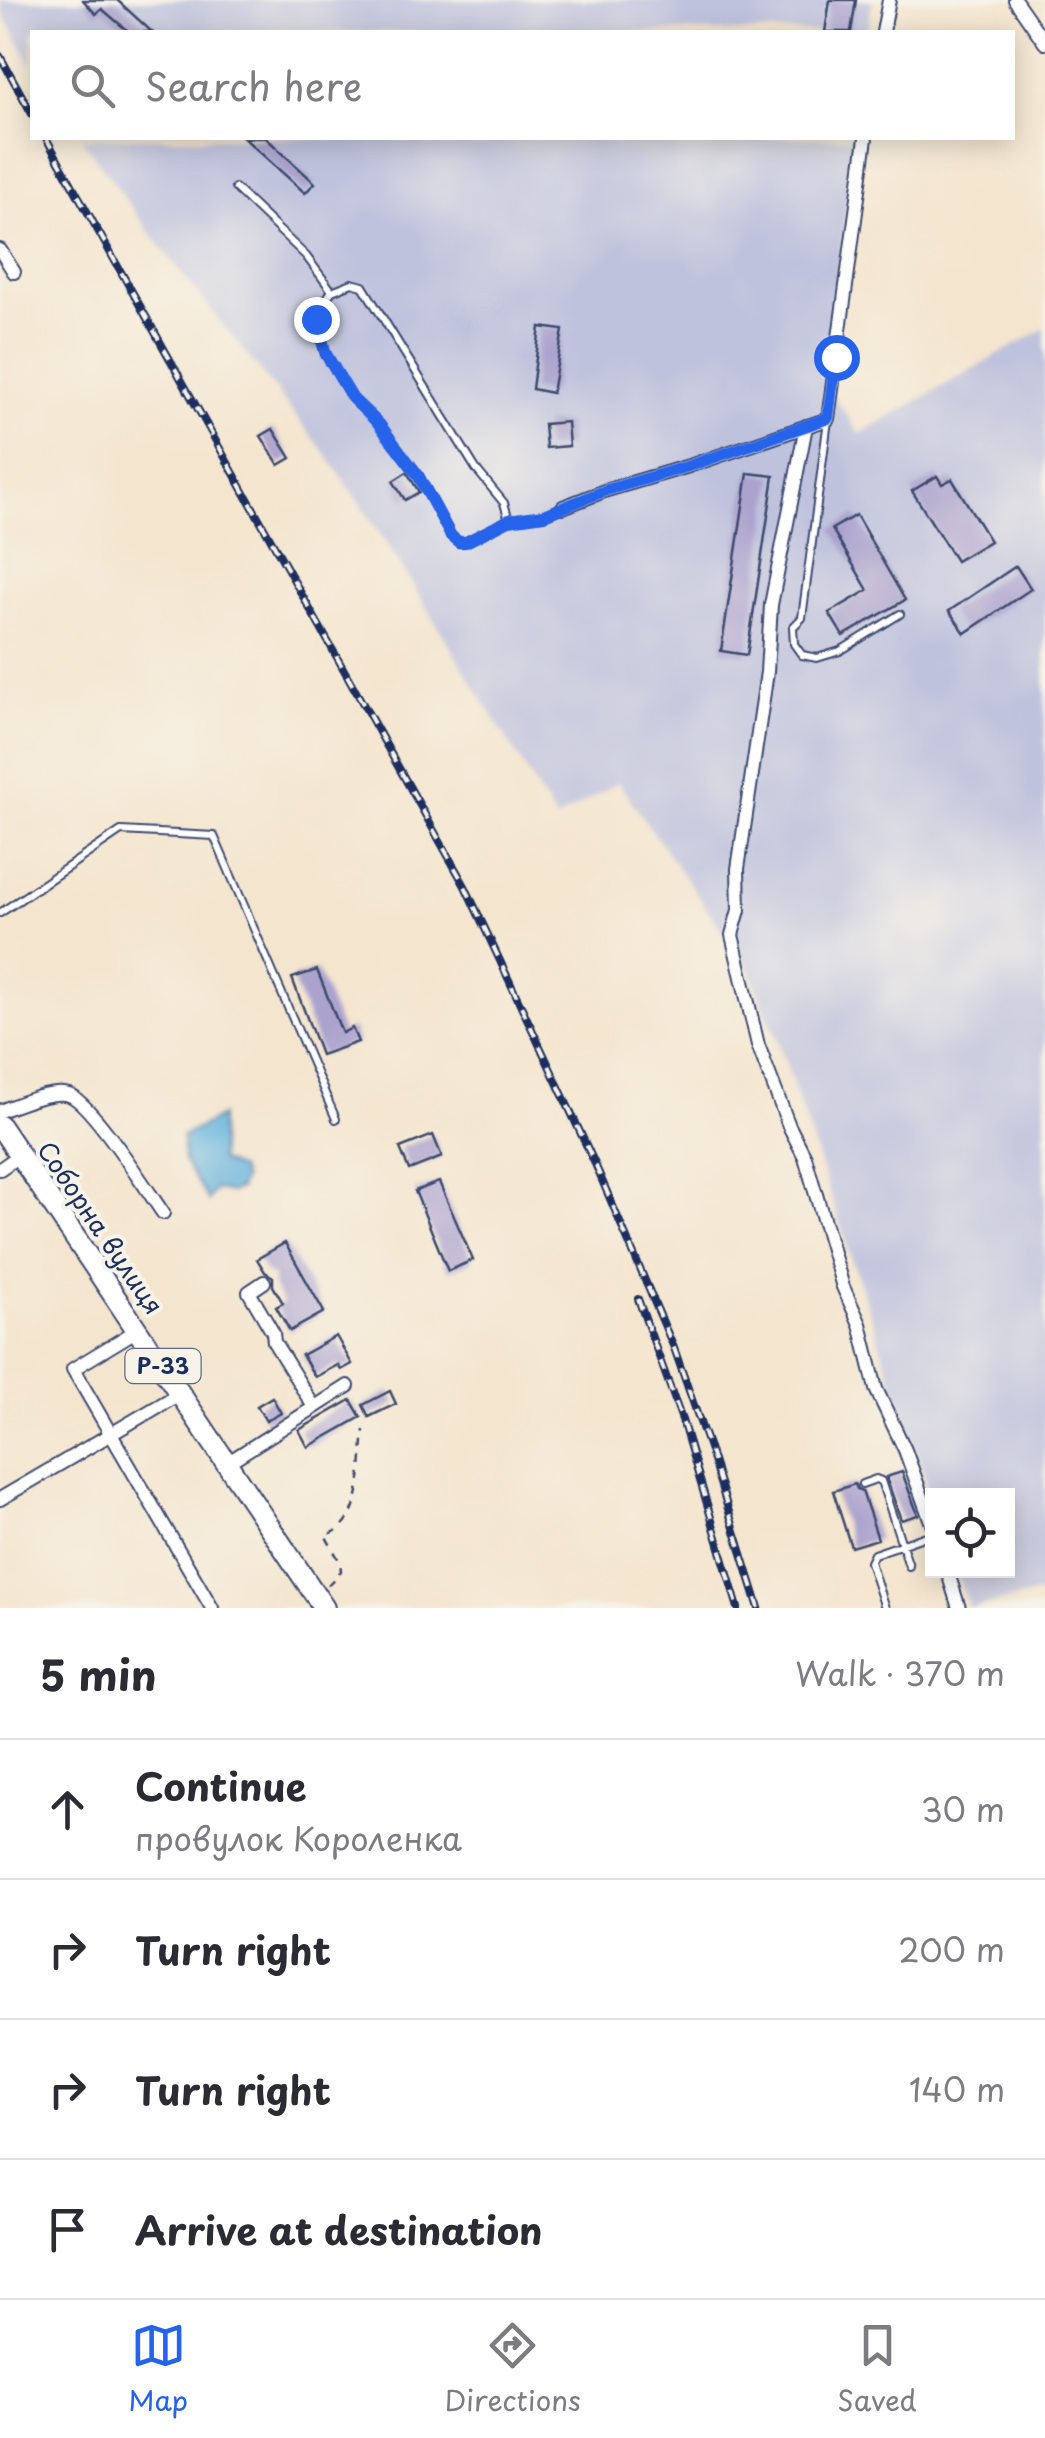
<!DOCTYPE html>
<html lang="en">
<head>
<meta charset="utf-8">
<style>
	:root { --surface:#fff; --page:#f7f7f7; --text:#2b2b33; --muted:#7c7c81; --line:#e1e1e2; --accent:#2563eb }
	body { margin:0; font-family:"Playpen Sans",sans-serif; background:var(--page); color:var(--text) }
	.controls { position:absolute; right:30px; bottom:30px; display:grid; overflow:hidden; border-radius:0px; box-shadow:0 5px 25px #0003 }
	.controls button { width:90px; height:90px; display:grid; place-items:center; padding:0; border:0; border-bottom:2px solid var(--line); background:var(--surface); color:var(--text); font:50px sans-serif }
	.stop { position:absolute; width:30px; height:30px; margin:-22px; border:8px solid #2563eb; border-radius:50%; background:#fff }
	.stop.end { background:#2563eb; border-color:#fff; box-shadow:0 2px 10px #0008 }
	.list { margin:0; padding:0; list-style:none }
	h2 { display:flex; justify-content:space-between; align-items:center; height:130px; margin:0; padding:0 40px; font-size:42px }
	h2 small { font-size:32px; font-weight:400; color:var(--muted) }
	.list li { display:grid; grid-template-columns:65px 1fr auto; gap:30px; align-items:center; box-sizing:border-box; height:140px; padding:0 40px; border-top:2px solid var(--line) }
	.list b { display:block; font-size:38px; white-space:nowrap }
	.list p { margin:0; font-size:32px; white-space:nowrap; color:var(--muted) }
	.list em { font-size:32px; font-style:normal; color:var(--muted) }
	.icon { flex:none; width:55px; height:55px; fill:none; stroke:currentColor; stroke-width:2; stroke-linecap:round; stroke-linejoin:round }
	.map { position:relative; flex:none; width:1045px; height:1608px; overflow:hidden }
	.search { position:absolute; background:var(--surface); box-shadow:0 5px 25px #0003; left:30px; right:30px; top:30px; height:110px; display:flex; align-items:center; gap:25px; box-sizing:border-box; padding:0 35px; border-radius:0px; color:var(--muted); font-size:38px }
	.sheet { height:690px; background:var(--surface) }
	nav { display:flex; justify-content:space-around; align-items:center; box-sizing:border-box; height:140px; border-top:2px solid var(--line); background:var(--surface); font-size:28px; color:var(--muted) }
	nav a { display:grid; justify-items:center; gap:5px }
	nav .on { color:var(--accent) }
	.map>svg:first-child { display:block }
	.industrial { fill:#bfc2dd }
	.water { fill:#61b1dc; stroke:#3e709d; stroke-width:2.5 }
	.building { fill:#aba3ce }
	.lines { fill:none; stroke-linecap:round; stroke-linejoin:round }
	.lane-casing { stroke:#3c4a6f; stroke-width:10 }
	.street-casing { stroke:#3c4a6f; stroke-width:16 }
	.primary-casing { stroke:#3c4a6f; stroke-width:24 }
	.path { stroke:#3c4a6f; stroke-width:2.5; stroke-dasharray:8 8; stroke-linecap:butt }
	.lane { stroke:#fff; stroke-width:6 }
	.street { stroke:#fff; stroke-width:12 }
	.primary { stroke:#fff; stroke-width:20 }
	.rail-casing { stroke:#1b2f5e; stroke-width:8 }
	.rail { stroke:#f7f3e8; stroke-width:4; stroke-dasharray:11; stroke-linecap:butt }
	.route { stroke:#2563eb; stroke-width:12 }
	.labels { text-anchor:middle; stroke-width:8; stroke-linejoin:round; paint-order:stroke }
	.shield { fill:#f7f3e8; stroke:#5d6a87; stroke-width:2.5 }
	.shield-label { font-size:22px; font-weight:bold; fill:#1b2f5e }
	.street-label { font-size:25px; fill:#1b2f5e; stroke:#f7f3e8 }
</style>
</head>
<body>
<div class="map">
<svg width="1045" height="1608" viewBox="0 0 1045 1608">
	<rect width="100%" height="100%" fill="#f7f3e8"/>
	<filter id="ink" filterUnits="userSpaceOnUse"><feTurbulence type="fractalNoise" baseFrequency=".01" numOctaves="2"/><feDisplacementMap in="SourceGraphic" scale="20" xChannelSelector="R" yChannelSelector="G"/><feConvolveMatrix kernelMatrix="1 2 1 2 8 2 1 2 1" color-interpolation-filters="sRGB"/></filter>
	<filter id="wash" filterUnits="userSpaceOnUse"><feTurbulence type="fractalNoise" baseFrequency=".0048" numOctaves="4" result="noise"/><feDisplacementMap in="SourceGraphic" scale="40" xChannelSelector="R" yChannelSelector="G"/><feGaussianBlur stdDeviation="2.25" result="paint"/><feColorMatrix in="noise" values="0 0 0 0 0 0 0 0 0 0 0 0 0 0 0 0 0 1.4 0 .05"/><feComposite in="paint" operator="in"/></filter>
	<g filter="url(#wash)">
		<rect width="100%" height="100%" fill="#f4e5ce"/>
		<path class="industrial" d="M0,0h872l-4,32h-836v34l-32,-59z
			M81,138h774l-31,243 35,53 186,-106v1264l-76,16 -13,-37 52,-1v-74h-76v3l-147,-439 -35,-90 -132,-188 -62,38 -164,-269 -66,-97 -168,-211z"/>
		<path class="water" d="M220,1116v45l19,8 4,10 -4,10 -9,4 -15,-4 -7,11 -24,-38 -2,-25z"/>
		<g id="blocks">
			<path class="building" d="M83,0h34l35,32h-23l-27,-23 -6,5z
				M830,0h26l-5,32h-26z
				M244,138h22l49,45 -10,10z
				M540,327l23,3 -11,63 -20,-4z
				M567,422l2,24 -23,2 -2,-24z
				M273,429l18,29 -12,7 -18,-29z
				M407,472l12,20 -14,8 -12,-19z
				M748,473l26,3 -27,179 -26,-4z
				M937,476l5,8 10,-5 38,62 -34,20 -44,-70z
				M856,515l49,85 -62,36 -14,-23 39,-23 -36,-61z
				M1016,566l15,23 -66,44 -16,-22z
				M317,970l25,63 10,-5 6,14 -37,13 -29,-77z
				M433,1135l9,22 -33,13 -9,-22z
				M439,1182l34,78 -25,11 -33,-80z
				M285,1243l39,69 -34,19 -14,-24 7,-4 -10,-17v-9l-8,-5 -8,-13z
				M336,1336l16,28 -11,6 -3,-5 -23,12 -13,-22z
				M390,1391l6,13 -27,13 -6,-12z
				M272,1397l9,16 -15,8 -9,-15z
				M351,1400l10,17 -53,30 -9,-17z
				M902,1472l16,43 -17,5 -15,-43z
				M855,1484l2,5 5,2 16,48 -27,8 -18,-56z"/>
		</g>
	</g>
	<g filter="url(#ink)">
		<use href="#blocks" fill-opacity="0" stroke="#3c4a6f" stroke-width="2.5"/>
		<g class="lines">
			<defs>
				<path id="lane" d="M235,188l71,68 26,35
					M828,420l-26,198 -9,9 1,17 8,11 15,3 23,-7 60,-37
					M509,520l-5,-17 -28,-34 -113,-183 -11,-3 -20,8 -12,16 -4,12 9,35 28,45 26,25 39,51 33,61 8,7 6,-1 44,-22 35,-5 18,-7
					M0,913l121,-82 93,5 122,283
					M862,1484l14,-5 5,2 28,85
					M885,1608l-15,-46 4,-8 58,-20"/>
				<path id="street" d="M1015,0l30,43
					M883,32l6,-32
					M0,250l14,22
					M806,426l-35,179 -4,67 -29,197 1,41 -7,25 26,110 31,81 16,31 38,130 17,37 16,65 29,61 27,74
					M563,507l44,-17 82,-24 139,-47 38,-281
					M0,1111c16,-6 53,-22 69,-16 22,7 78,95 94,118
					M0,1169l20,-14
					M264,1282l-15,10 24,41 1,9 40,65
					M139,1329l-66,40 139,239
					M227,1463l121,-77
					M0,1499l181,-106
					M947,1570l12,38"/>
				<path id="primary" d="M0,1126l324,482"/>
			</defs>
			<use href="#lane" class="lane-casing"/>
			<use href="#street" class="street-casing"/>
			<use href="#primary" class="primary-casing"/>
			<path class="path" d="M328,1585l13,-14 -1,-9 -15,-27c40,-8 35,-73 39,-105"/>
			<use href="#lane" class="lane"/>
			<use href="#street" class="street"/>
			<use href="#primary" class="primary"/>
			<defs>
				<path id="rail" d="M0,56l32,58
					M46,138l419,748 130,278 79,184 35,100 50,160
					M638,1299l44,121 56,188"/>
			</defs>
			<use href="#rail" class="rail-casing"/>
			<use href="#rail" class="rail"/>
		</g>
	</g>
	<g class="lines" filter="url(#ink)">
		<path class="route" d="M316,319l10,35 26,44 27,26 39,51 33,61 8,6h7l43,-22 35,-5 63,-25 82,-24 139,-48 8,-61"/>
	</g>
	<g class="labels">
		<rect class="shield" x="125.5" y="1349" width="75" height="34" rx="8"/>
		<g class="shield-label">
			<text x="163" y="1374">Р-33</text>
		</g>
		<g class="street-label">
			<text transform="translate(100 1228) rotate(56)" y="9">Соборна вулиця</text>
		</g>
	</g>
</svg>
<div class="controls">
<button><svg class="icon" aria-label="locate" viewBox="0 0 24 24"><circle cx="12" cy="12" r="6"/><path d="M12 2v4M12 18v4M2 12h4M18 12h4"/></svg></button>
</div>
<div class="stop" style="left:836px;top:357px"></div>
<div class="stop end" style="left:316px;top:319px"></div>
<div class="search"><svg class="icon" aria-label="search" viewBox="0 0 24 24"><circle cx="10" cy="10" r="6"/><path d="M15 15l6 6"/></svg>Search here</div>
</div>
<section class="sheet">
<h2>5 min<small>Walk · 370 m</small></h2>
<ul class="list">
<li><svg class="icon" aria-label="ahead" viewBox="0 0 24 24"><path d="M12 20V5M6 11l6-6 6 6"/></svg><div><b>Continue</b><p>провулок Короленка</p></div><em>30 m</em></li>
<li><svg class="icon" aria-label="right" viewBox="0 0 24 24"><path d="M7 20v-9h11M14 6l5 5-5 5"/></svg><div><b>Turn right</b></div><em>200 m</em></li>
<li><svg class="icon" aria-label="right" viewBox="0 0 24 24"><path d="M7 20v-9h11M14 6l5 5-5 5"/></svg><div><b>Turn right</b></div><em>140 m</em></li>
<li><svg class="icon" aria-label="arrive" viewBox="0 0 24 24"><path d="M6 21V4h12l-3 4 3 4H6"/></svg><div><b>Arrive at destination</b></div></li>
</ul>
</section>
<nav>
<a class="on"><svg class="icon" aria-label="map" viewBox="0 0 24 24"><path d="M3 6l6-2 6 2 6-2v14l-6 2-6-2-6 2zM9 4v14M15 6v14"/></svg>Map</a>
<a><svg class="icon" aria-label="directions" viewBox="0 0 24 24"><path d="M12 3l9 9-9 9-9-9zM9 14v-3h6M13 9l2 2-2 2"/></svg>Directions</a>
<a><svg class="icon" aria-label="saved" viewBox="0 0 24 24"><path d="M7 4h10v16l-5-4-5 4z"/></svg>Saved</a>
</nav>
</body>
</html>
